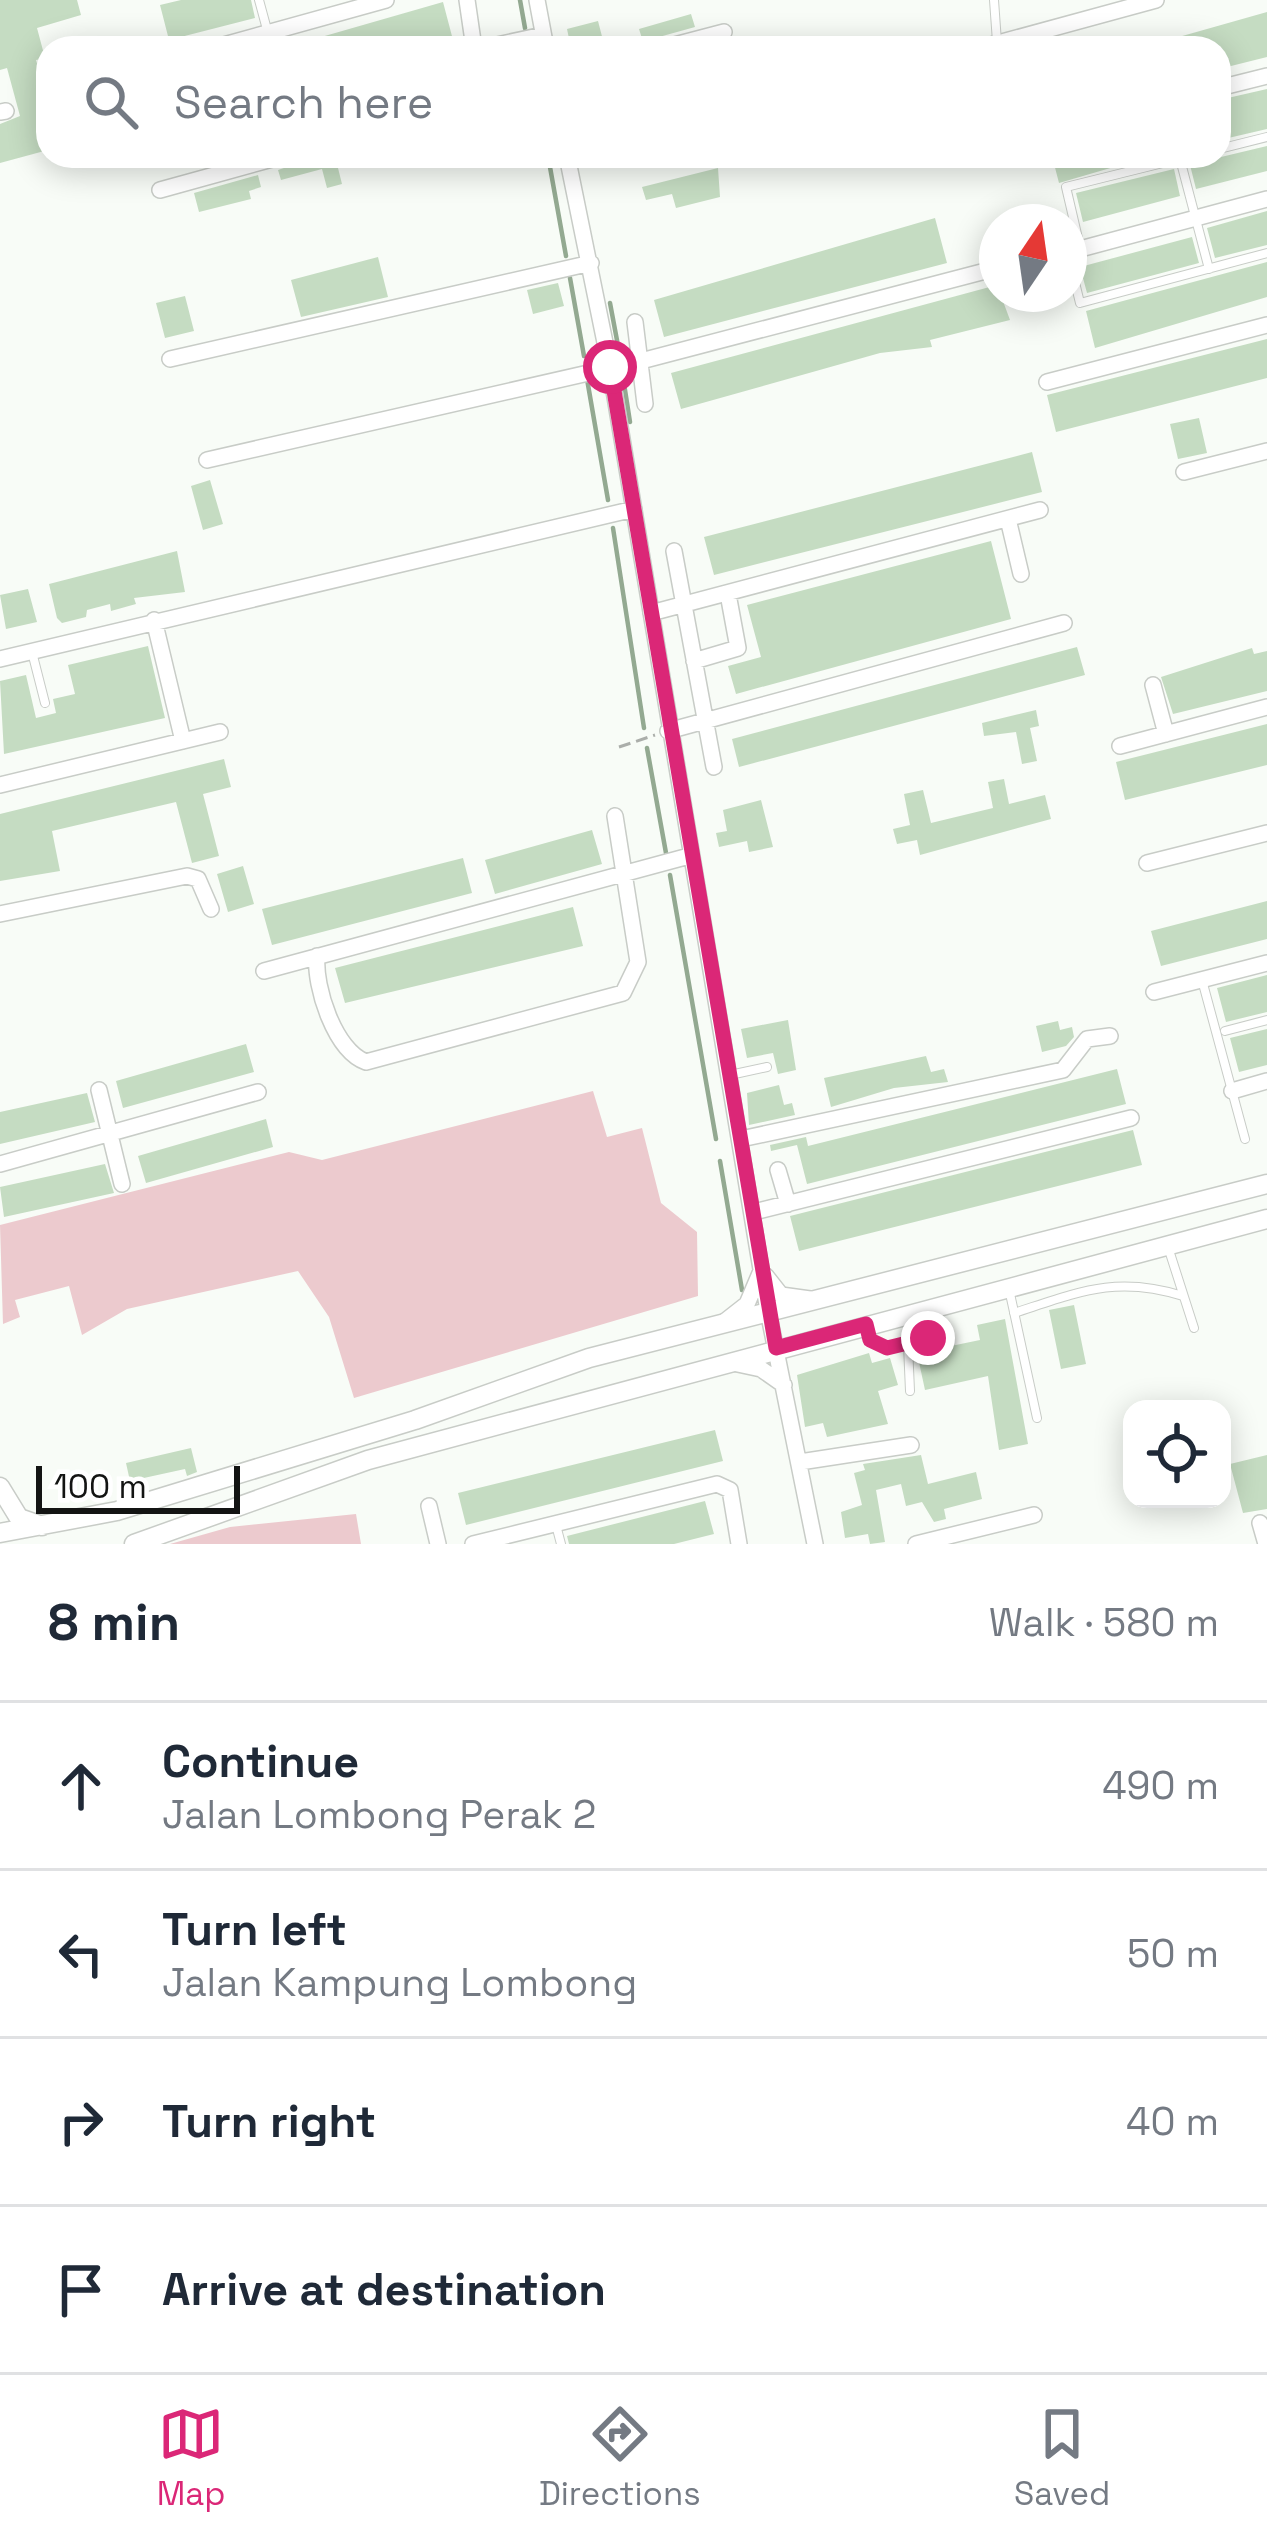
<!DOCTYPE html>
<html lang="en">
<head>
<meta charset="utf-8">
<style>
	:root { --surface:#fff; --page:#f2f2f3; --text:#1f2937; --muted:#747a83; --line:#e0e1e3; --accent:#db2777 }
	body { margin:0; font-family:"Space Grotesk",sans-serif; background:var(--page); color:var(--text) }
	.controls { position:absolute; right:36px; bottom:36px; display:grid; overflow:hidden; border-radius:24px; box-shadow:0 6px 30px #0003 }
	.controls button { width:108px; height:108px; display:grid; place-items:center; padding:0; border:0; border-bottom:3px solid var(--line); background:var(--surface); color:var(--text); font:60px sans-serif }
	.compass { position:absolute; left:979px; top:204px; width:108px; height:108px; border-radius:50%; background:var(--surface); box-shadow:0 6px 30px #0003; rotate:13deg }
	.scale { position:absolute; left:36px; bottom:30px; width:204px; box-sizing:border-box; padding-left:12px; border:6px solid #131413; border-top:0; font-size:33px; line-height:42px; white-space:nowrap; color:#131413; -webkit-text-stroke:9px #fff; paint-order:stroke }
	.stop { position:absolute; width:36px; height:36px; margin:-27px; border:9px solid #db2777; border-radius:50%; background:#fff }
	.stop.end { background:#db2777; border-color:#fff; box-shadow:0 3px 12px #0008 }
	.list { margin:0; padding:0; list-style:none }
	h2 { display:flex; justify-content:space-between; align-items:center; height:156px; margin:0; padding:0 48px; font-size:51px }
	h2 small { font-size:39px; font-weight:400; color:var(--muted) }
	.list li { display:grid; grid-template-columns:78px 1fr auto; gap:36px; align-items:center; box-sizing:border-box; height:168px; padding:0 48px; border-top:3px solid var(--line) }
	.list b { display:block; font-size:45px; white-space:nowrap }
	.list p { margin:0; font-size:39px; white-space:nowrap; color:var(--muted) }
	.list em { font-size:39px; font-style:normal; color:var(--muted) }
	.icon { flex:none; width:66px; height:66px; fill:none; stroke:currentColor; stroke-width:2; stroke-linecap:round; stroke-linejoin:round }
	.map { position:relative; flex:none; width:1267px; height:1544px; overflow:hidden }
	.search { position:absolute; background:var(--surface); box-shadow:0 6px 30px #0003; left:36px; right:36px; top:36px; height:132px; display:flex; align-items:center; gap:30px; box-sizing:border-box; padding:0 42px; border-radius:36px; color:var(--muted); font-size:45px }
	.sheet { height:828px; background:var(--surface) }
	nav { display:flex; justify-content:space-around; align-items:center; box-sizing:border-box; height:168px; border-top:3px solid var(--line); background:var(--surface); font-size:33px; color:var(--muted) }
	nav a { display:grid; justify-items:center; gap:6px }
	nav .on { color:var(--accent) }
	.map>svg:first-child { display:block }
	.green { fill:#eccace }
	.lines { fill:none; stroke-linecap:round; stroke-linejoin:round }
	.stream { stroke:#93a991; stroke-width:4.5 }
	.building { fill:#c5dcc2 }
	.service-casing { stroke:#c8ccc7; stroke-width:10 }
	.minor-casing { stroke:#c8ccc7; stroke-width:18 }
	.tertiary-casing { stroke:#c8ccc7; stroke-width:21 }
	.path { stroke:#abaeaa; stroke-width:3; stroke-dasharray:12 6; stroke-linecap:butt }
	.service { stroke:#fff; stroke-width:8 }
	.minor { stroke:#fff; stroke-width:15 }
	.tertiary { stroke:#fff; stroke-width:18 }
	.route { stroke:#db2777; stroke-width:15 }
</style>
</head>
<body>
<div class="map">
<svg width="1267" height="1544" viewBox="0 0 1267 1544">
	<rect width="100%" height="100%" fill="#f8fcf7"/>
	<path class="green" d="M593,1091l14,46 35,-9 19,75 36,29 1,64 -344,102 -25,-81 -31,-46 -171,38 -45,26 -13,-49 -54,14 5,17 -17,7 -3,-99 289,-73 33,8z
		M356,1514l5,30h-191l60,-17z"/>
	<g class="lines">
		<path class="stream" d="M520,0l5,28
			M548,156l18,100
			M570,278l14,78
			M610,303l9,48
			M623,377l7,45
			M587,379l21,121
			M613,528l31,200
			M647,748l19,105
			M670,875l46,264
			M720,1161l22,129"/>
	</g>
	<path class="building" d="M0,0h77l4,15 -44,13 8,30 -9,2 12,45v45l-48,13v-39l20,-8 -13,-48 -7,2z
		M181,0h70l4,18 -86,22 -9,-35z
		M443,2l10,38 -30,8h-140z
		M1267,12v45l-48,12v-21h-65v-4z
		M691,14l4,13 -36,10 -14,11 -6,-19z
		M598,21l7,27h-34l-4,-19z
		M1267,89v40l-43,10 -5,-39z
		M1267,146v25l-71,18 -6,-24 9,-9 22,1z
		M319,156h16l7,28 -15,4 -5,-19 -41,11 -3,-10z
		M1052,156h77l2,6 -72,21z
		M718,168l2,29 -44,11 -4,-14 -26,6 -4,-13z
		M1174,169l6,27 -97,26 -7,-29z
		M258,175l3,12 -12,4 2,8 -52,13 -5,-19z
		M1267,211v34l-52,13 -8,-30z
		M935,218l12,45 -283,74 -10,-37z
		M1192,237l7,26 -112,30 -7,-26z
		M378,257l10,40 -87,20 -10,-37z
		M1267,262v35l-172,51 -9,-37z
		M558,283l6,23 -31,8 -6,-24z
		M997,285l13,35 -80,20 2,7 -52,6 -199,56 -10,-36z
		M185,296l9,35 -29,7 -9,-35z
		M1267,339v39l-211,54 -9,-37z
		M1199,418l8,35 -29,6 -8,-35z
		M1032,452l10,40 -328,83 -10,-38z
		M210,480l13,44 -20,6 -12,-44z
		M991,541l20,78 -275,75 -8,-28 33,-9 -14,-52z
		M177,551l8,41 -51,6 2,6 -25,7 -1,-7 -23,6 -1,7 -24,6 -5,-5 -8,-34z
		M28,589l9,33 -31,7 -6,-34z
		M148,646l17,72 -161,36 -4,-73 26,-6 10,43 20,-5 -3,-14 22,-5 -7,-29z
		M1077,647l8,28 -346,92 -7,-28z
		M1252,648l2,6 13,-3v40l-94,23 -12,-37z
		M1036,710l3,16 -9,2 7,33 -15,3 -6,-32 -32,4 -2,-13z
		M1267,724v41l-142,35 -9,-38z
		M224,759l7,28 -28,7 16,62 -27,7 -16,-61 -124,29 8,40 -60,10v-67z
		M1004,779l5,25 36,-9 6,24 -131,36 -3,-15 -20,4 -4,-15 17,-4 -6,-31 19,-4 8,33 62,-15 -5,-26z
		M761,800l12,47 -24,5 -2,-11 -28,6 -3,-14 11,-2 -4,-21z
		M592,830l10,34 -107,30 -10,-34z
		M463,858l9,35 -200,52 -10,-36z
		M243,866l11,38 -26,8 -11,-38z
		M1267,901v38l-106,27 -10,-35z
		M573,907l10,39 -238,57 -10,-35z
		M1267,975v37l-41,10 -9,-34z
		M788,1020l8,50 -18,4 -5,-21 -26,5 -6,-29z
		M1058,1021l2,9 12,-3 2,10 -8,9 -24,6 -6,-26z
		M1267,1029v36l-28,7 -9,-34z
		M246,1044l8,28 -131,36 -7,-27z
		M926,1056l5,16 13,-3 4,13 -54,6 -63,19 -7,-29z
		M1117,1069l9,35 -319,80 -10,-39 -26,6 -1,-6 36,-8 2,9z
		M779,1085l5,20 8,-2 3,12 -46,10 -2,-32z
		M87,1093l8,29 -95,22v-32z
		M266,1119l7,28 -127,36 -8,-27z
		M1133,1130l9,35 -343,86 -9,-35z
		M105,1164l9,29 -110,24 -4,-30z
		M1074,1305l12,59 -25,5 -12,-59z
		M1005,1319l23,125 -29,6 -11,-74 -63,14 -8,-37 63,-13 -3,-15z
		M869,1353l3,10 18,-5 8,27 -20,6 10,33 -61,13 -4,-14 -18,4 -8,-52z
		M715,1430l8,31 -257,64 -8,-32z
		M191,1448l6,24 -10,4 -2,-7 -55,12 -4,-18z
		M921,1455l7,29 48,-12 6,27 -38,10 2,10 -12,3 -12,-20 -16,4 -5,-22 -25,6 9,52 -15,2 -2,-10 -23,4 -4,-26 21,-7 -8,-32 11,-3 -2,-6z
		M1267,1455v54l-24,4 -13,-49z
		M705,1501l9,33 -40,10h-105l-2,-8z"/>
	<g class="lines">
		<defs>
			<path id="service" d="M259,0l13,48
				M994,0l3,42
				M1219,149l48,-12
				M1180,159l29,110
				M1080,247l-14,-60 125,-31
				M1069,258l11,45 187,-50
				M32,652l13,51
				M1202,980l43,159
				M1225,1031l42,-11
				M730,1075l37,-8
				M1168,1247l26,81
				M1009,1289l28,129
				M1014,1313c65,-21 102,-38 169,-17
				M867,1325l3,14c19,14 38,7 58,-1l8,-27
				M908,1345l2,46
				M556,1525l5,19"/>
			<path id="minor" d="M467,0l7,48
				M537,0l9,48
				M213,48l173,-48
				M483,48l60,-13
				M663,48l61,-16
				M980,48l176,-48
				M1219,88l48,-12
				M0,112l6,-1
				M567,156l43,211 158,944 47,233
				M160,190l123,-34
				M1069,252l198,-53
				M635,322l10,82
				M170,359l421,-96
				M1047,382l220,-57
				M207,460l434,-99 356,-93
				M1184,472l83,-21
				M1008,519l13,55
				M674,551l40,216
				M651,613l389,-103
				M154,620l29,121
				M0,659l634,-150
				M694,661l44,-13 -10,-54
				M1153,685l13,49
				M668,731l396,-108
				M1120,746l147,-39
				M0,785l220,-53
				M1147,863l120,-30
				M0,914l187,-38 11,3 13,30
				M317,956c-3,31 18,95 49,106l257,-69 15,-31 -23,-146
				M264,971l425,-115
				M1154,992l113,-29
				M99,1090l23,94
				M1232,1091l35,-10
				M741,1139l322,-69 24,-31 23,-3
				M0,1164l258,-72
				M778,1170l10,34
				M754,1212l377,-94
				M766,1276l15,19 29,4
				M724,1322l23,-18 14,-33
				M733,1363l28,6 23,16
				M800,1462l111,-17
				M429,1506l9,38
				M1260,1523l6,21
				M473,1544l244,-60 13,6 9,54
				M916,1544l118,-29"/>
			<path id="tertiary" d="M0,1487l19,31 23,8
				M0,1533l117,-22 298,-91 174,-62 678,-174
				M134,1544l234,-84 899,-241"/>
		</defs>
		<use href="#service" class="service-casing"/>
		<use href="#minor" class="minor-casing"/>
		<use href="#tertiary" class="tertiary-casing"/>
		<path class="path" d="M619,747l36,-12"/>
		<use href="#service" class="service"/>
		<use href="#minor" class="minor"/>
		<use href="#tertiary" class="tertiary"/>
	</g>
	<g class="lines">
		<path class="route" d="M610,367l166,981 90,-24 4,16 17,8 41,-10"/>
	</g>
</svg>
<div class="controls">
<button><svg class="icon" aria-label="locate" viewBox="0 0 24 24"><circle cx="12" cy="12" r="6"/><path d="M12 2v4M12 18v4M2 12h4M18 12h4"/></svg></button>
</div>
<svg class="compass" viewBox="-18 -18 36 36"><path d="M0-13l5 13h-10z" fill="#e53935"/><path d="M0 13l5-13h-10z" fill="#747a83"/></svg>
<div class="scale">100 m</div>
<div class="stop" style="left:610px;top:367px"></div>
<div class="stop end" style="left:928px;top:1338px"></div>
<div class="search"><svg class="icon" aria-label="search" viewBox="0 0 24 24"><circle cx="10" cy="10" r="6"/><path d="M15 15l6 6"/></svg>Search here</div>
</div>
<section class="sheet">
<h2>8 min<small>Walk · 580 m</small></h2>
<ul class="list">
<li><svg class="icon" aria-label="ahead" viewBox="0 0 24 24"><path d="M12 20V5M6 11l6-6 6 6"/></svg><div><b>Continue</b><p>Jalan Lombong Perak 2</p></div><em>490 m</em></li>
<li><svg class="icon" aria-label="left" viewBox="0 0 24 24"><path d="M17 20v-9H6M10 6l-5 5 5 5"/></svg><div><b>Turn left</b><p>Jalan Kampung Lombong</p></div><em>50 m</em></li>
<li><svg class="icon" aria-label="right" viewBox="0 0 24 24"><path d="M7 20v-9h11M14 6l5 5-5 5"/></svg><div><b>Turn right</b></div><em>40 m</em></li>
<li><svg class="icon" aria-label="arrive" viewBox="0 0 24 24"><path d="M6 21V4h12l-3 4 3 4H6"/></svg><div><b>Arrive at destination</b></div></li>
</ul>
</section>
<nav>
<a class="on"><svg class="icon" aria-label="map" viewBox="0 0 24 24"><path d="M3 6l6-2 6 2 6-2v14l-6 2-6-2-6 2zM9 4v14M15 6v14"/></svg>Map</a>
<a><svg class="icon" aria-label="directions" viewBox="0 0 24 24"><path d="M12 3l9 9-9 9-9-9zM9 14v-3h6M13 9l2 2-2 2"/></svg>Directions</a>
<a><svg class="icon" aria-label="saved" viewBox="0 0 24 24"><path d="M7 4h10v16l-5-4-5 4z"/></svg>Saved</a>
</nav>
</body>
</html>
